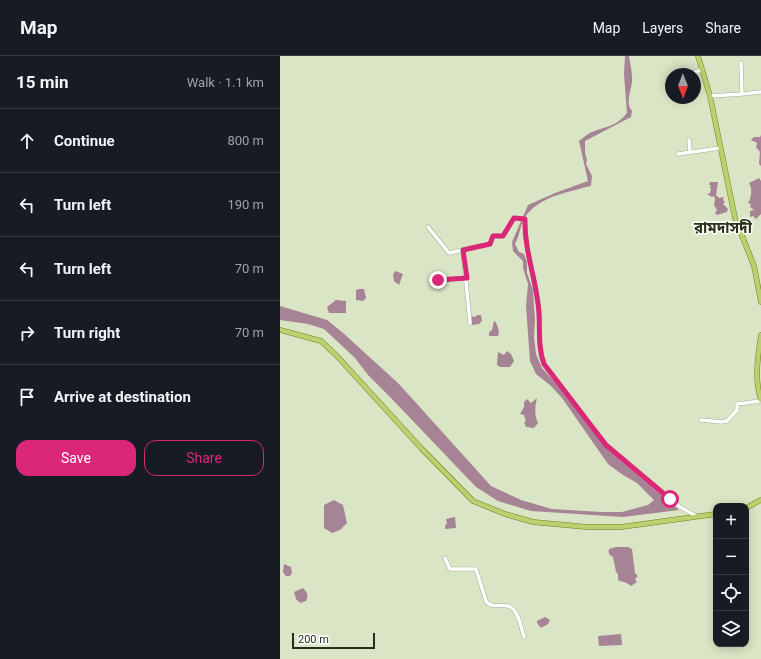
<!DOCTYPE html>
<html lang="en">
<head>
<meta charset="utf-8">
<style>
	:root { --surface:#171b24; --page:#242831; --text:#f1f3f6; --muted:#9ea1a6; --line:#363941; --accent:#db2777 }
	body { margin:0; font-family:Roboto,"Noto Sans Bengali",sans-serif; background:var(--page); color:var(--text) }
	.controls { position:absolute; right:12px; bottom:12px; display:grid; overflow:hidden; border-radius:8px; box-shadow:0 2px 10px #0003 }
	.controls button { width:36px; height:36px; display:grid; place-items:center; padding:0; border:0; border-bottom:1px solid var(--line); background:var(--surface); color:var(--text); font:20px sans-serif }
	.compass { position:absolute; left:385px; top:12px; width:36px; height:36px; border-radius:50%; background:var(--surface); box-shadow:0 2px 10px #0003; rotate:179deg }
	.scale { position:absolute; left:12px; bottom:10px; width:83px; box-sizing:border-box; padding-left:4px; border:2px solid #282c20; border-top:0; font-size:11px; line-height:14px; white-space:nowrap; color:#282c20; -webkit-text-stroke:3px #fff; paint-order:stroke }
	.stop { position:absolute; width:12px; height:12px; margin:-9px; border:3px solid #db2777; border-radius:50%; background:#fff }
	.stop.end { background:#db2777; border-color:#fff; box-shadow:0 1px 4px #0008 }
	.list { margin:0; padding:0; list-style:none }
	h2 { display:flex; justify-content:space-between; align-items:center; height:52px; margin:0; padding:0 16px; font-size:17px }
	h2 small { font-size:13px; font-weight:400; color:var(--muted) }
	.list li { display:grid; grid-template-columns:26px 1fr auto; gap:12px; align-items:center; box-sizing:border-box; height:64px; padding:0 16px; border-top:1px solid var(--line) }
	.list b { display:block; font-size:15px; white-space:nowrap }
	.list em { font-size:13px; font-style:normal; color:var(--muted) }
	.actions { display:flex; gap:8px; padding:12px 16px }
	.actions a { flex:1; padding:9px 0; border:1px solid var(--accent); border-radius:12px; text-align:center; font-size:14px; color:var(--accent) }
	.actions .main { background:var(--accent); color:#fff }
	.icon { flex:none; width:22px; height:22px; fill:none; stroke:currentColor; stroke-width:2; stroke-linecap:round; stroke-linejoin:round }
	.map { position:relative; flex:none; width:481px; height:603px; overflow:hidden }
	header { display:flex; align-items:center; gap:24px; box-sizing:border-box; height:56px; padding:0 20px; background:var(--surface); border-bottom:1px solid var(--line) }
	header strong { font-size:19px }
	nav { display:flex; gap:22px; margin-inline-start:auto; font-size:14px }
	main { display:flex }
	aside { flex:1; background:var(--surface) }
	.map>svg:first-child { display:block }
	.water { fill:#a68395 }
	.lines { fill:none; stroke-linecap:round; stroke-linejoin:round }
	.minor-casing { stroke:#a4af90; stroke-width:4.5 }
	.major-casing { stroke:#6a8318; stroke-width:5.5 }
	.minor { stroke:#fff; stroke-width:3.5 }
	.major { stroke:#bbd171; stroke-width:4.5 }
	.route { stroke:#db2777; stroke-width:5 }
	.labels { text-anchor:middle; stroke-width:3; stroke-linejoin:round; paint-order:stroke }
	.quarter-label { font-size:15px; font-weight:bold; fill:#2a3217; stroke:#fff }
</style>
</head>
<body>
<header>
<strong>Map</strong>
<nav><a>Map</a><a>Layers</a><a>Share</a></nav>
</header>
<main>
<aside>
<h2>15 min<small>Walk · 1.1 km</small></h2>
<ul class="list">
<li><svg class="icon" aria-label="ahead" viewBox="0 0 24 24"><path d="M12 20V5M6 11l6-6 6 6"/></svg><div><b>Continue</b></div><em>800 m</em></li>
<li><svg class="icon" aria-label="left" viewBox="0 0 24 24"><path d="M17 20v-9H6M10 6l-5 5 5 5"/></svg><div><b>Turn left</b></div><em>190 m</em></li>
<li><svg class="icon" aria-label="left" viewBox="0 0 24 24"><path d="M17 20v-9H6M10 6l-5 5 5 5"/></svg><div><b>Turn left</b></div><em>70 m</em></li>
<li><svg class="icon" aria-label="right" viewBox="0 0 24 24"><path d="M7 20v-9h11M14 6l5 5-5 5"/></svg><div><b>Turn right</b></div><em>70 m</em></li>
<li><svg class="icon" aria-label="arrive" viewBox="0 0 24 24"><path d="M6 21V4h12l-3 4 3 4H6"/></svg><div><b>Arrive at destination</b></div></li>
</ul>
<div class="actions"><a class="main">Save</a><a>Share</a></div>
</aside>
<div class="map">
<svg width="481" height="603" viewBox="0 0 481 603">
	<rect width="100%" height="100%" fill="#dae5c5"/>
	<path class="water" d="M345,0h4c1,7 4,20 3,26 -1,9 -7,21 0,29l-1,6 -46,24v12l2,7 -1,4 6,12 -1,10c-23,6 -56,11 -68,35 -3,7 -4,16 -8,23l4,8 5,2 3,8v11l6,17 2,30 -1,17 2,17 6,14 12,13 54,69 71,60 -56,7 -92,-6 -33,-10 -22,-14 -85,-89 -23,-23 -13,-17 -31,-29 -16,-5 -28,-4v-14l47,14 15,12 57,52 92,102 30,14 31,9 49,3h21l26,-7 6,-5 -17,-17 -14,-8 -15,-11 -46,-66 -12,-13 -14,-11 -6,-13 -4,-55 2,-22 -5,-16v-7l-10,-10 -1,-9 16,-37 27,-12 33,-12 -9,-40c3,-2 7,-6 11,-8 15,-7 25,-5 37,-20l-3,-39z
		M481,79v31l-2,-2 1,-12 -4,-5 1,-4 -6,-3 3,-3h6z
		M479,122l2,3v33l-5,5 -3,-3 -3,1v-6l4,-1 -4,-3 1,-3 -3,-1c3,-4 5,-14 1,-20z
		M430,126h8l-2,13 3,3 5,-1 -1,3 2,2 -2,2 5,5 -1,3 -10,3 -2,-2 2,-3 -3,-5 1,-6 -1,-3 -2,1 -5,-3 3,-1 1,-4 -1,-2 1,-2h-2z
		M115,215l8,3 -4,11 -5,-4 -1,-6z
		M79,233h5l2,9 -3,3 -7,-1v-10z
		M56,244l10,1v12h-17l-2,-6z
		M197,259h4l1,6 -3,3 -7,1 -1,-9 4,1z
		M214,265h1c3,6 5,9 3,15h-9v-4l3,-2z
		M227,295l4,3 3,7 -4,6h-10l-3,-2 1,-13 6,3z
		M257,342c-2,9 -3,17 1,25l-4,5 -8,-1 -2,-5 2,-1 -2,-6 -4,-1 4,-7v-5l3,-3 4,4z
		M54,444l9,5 4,18 -7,7 -8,3 -8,-5v-23z
		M175,461l1,11 -11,1v-4l2,-1 -1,-5z
		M336,491h12l4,2 3,24 3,3 -3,3 2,3 -6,4c-4,-4 -9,-4 -13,-6v-6l-2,-2 -3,-15c-4,-2 -5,-4 -4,-8z
		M4,508l7,3 1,6 -2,3h-4l-3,-4z
		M23,532c4,4 6,8 3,13l-6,2 -4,-4 -2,-7z
		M265,561l5,3 -2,4 -7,4 -4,-5v-2z
		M341,578l1,11 -23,1 -1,-10z"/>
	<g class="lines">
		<defs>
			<path id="minor" d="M461,7l1,31
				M409,18l13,-4
				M388,23h3
				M430,40l32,-2 19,-2
				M409,84l1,12
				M398,98l42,-6
				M148,171l21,26 41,-9 3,-8 10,-1 11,-17 11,1c-1,32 12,62 14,94 1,17 -1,35 5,51l62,81 74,62 16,9
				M183,194l7,73
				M158,224l29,-2
				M421,364l20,2 6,-1 10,-11v-6l24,-3
				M165,502l5,11h26l10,32c6,10 20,-1 28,9 6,7 7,18 10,27"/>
			<path id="major" d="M418,0l12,40 25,122 19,48 7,36
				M0,274l41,11 15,14 85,93 52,53 32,13 28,8 54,5h34l95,-13
				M481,279c-3,21 -7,44 0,65
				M466,452l15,-8"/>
		</defs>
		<use href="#minor" class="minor-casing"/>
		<use href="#major" class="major-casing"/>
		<use href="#minor" class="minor"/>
		<use href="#major" class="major"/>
	</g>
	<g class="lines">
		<path class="route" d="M158,224l29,-2 -4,-28 27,-6 3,-8h10l11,-18 11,1c-1,32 12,62 14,94 1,17 -1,35 5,51l62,81 64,54"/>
	</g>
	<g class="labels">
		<g class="quarter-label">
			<text x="443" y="177">রামদাসদী</text>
		</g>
	</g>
</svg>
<div class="controls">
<button>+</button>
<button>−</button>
<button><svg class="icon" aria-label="locate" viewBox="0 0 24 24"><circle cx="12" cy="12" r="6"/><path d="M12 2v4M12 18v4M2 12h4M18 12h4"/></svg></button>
<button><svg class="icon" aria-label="layers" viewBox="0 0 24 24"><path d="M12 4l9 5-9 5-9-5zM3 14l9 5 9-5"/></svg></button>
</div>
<svg class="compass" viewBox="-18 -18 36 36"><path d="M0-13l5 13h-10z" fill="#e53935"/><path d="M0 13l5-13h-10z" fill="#9ea1a6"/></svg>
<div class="scale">200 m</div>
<div class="stop" style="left:390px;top:443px"></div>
<div class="stop end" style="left:158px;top:224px"></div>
</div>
</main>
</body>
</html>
